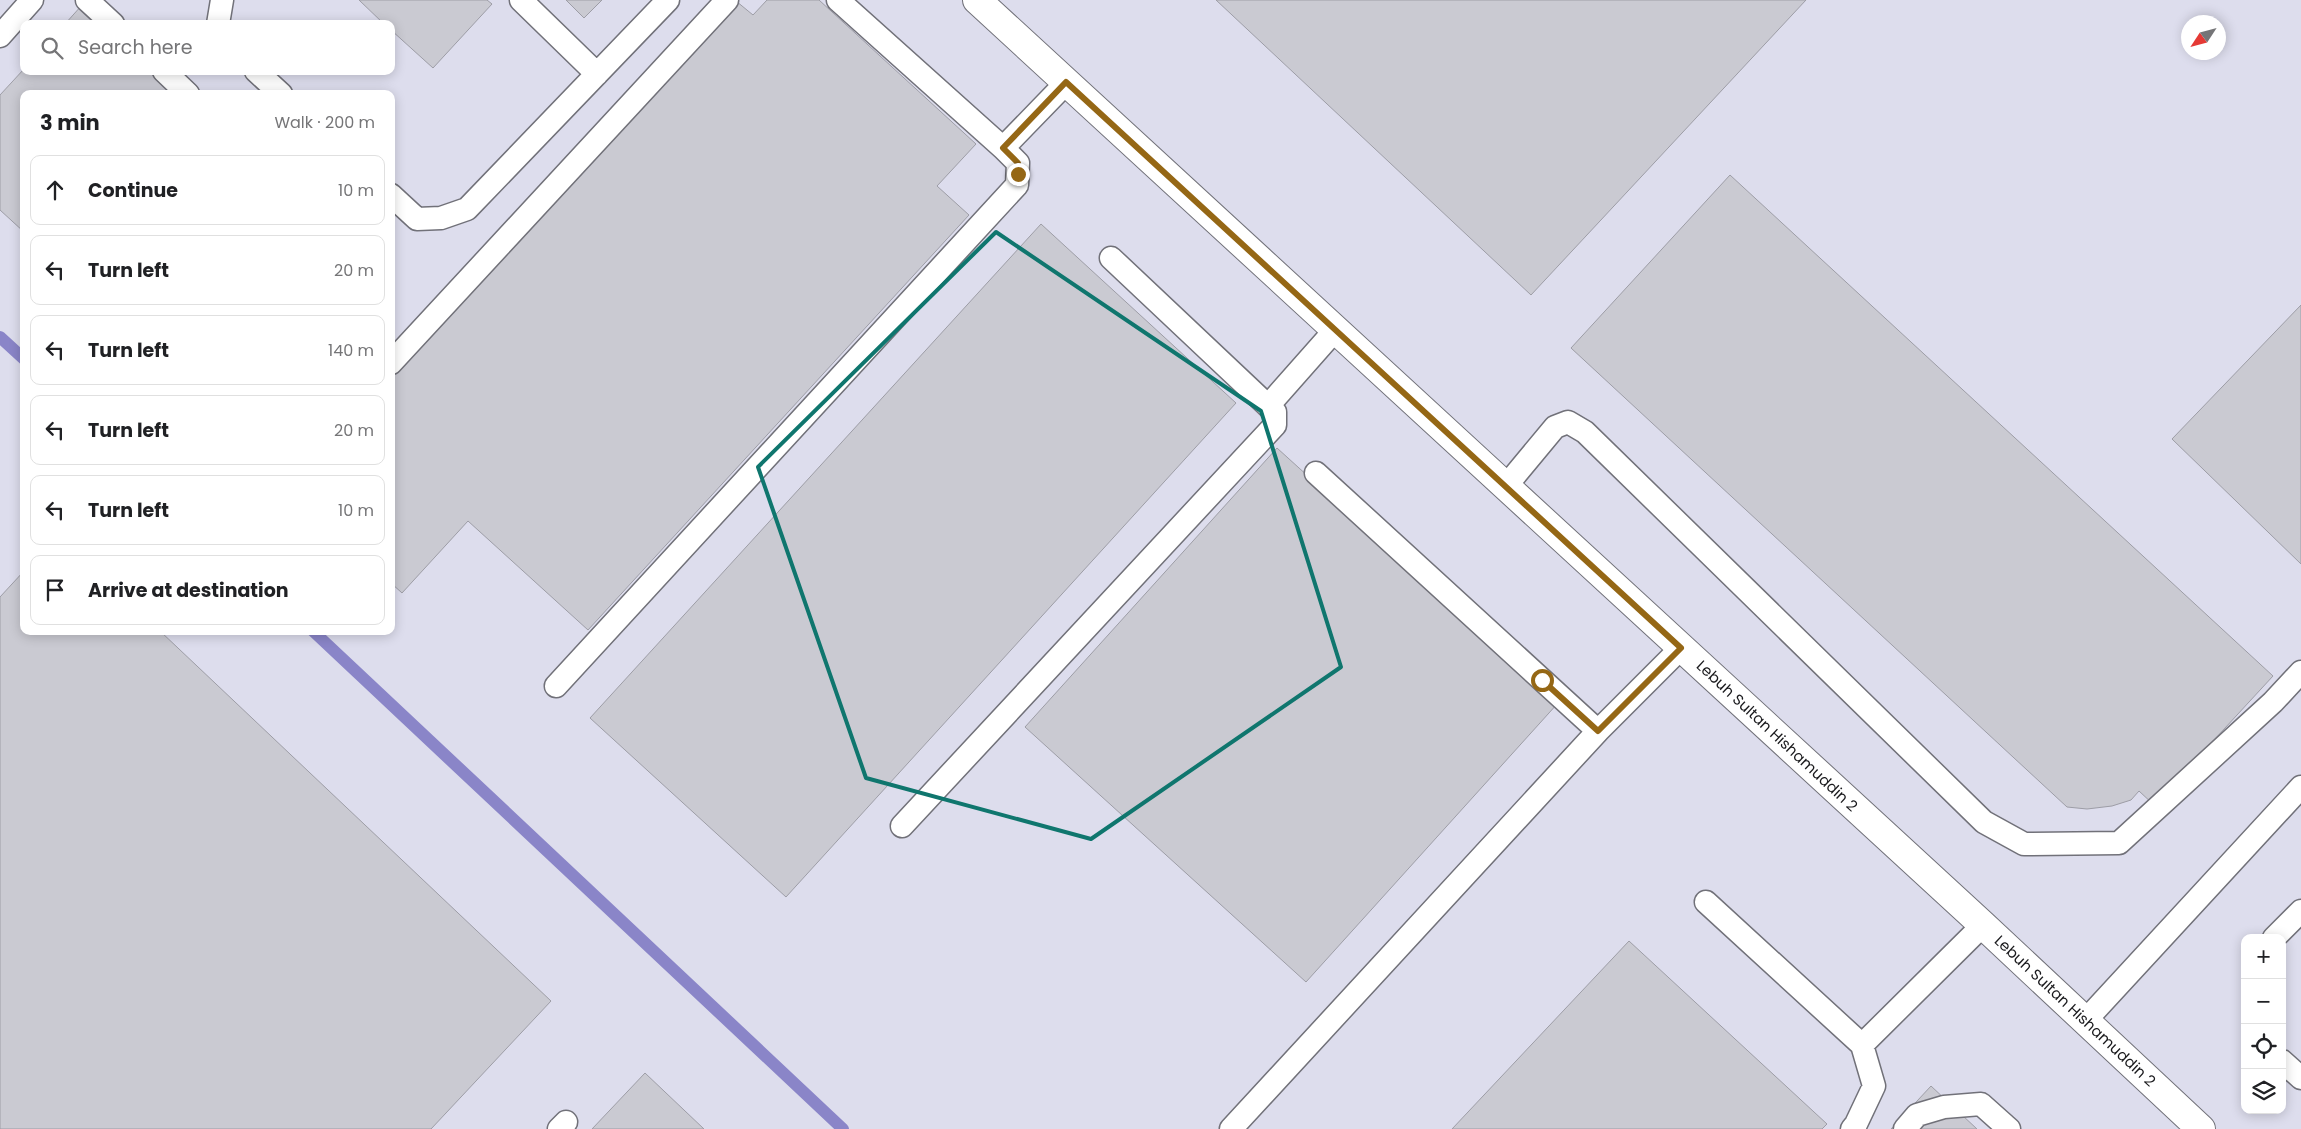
<!DOCTYPE html>
<html lang="en">
<head>
<meta charset="utf-8">
<style>
	:root { --surface:#fff; --page:#f2f2f2; --text:#202124; --muted:#757577; --line:#e0e0e0 }
	body { margin:0; font-family:Poppins,sans-serif; background:var(--page); color:var(--text) }
	.controls { position:absolute; right:15px; bottom:15px; display:grid; overflow:hidden; border-radius:10px; box-shadow:0 2px 12px #0003 }
	.controls button { width:45px; height:45px; display:grid; place-items:center; padding:0; border:0; border-bottom:1px solid var(--line); background:var(--surface); color:var(--text); font:25px sans-serif }
	.compass { position:absolute; left:2181px; top:15px; width:45px; height:45px; border-radius:50%; background:var(--surface); box-shadow:0 2px 12px #0003; rotate:234deg }
	.stop { position:absolute; width:15px; height:15px; margin:-11px; border:4px solid #956715; border-radius:50%; background:#fff }
	.stop.end { background:#956715; border-color:#fff; box-shadow:0 1px 5px #0008 }
	.list { margin:0; padding:0; list-style:none }
	h2 { display:flex; justify-content:space-between; align-items:center; height:65px; margin:0; padding:0 20px; font-size:21px }
	h2 small { font-size:16px; font-weight:400; color:var(--muted) }
	.list li { display:grid; grid-template-columns:32px 1fr auto; gap:15px; align-items:center; box-sizing:border-box; height:70px; margin:0 10px 10px; padding:0 10px; border:1px solid var(--line); border-radius:10px }
	.list b { display:block; font-size:19px; white-space:nowrap }
	.list em { font-size:16px; font-style:normal; color:var(--muted) }
	.icon { flex:none; width:28px; height:28px; fill:none; stroke:currentColor; stroke-width:2; stroke-linecap:round; stroke-linejoin:round }
	.map { position:relative; flex:none; width:2301px; height:1129px; overflow:hidden }
	.search { position:absolute; background:var(--surface); box-shadow:0 2px 12px #0003; left:20px; top:20px; width:375px; height:55px; display:flex; align-items:center; gap:12px; box-sizing:border-box; padding:0 18px; border-radius:10px; color:var(--muted); font-size:19px }
	.panel { position:absolute; background:var(--surface); box-shadow:0 2px 12px #0003; left:20px; top:90px; width:375px; height:545px; border-radius:10px }
	.map>svg:first-child { display:block }
	.built { fill:#dddded; fill-rule:evenodd }
	.lines { fill:none; stroke-linecap:round; stroke-linejoin:round }
	.stream { stroke:#8a85c8; stroke-width:12 }
	.building { fill:#cacad2; stroke:#9d9da6 }
	.lane-casing { stroke:#717179; stroke-width:25 }
	.street-casing { stroke:#717179; stroke-width:30 }
	.lane { stroke:#fff; stroke-width:22 }
	.street { stroke:#fff; stroke-width:28 }
	.route { stroke:#956715; stroke-width:6 }
	.marked { fill:none; stroke:#0f766e; stroke-width:4; stroke-linejoin:round }
	.labels { text-anchor:middle; stroke-width:5; stroke-linejoin:round; paint-order:stroke }
	.street-label { font-size:15px; fill:#19191c; stroke:#fff }
</style>
</head>
<body>
<div class="map">
<svg width="2301" height="1129" viewBox="0 0 2301 1129">
	<rect width="100%" height="100%" fill="#eaeaf3"/>
	<path class="built" d="M0,0h2301v1129h-2301zM2188,22h30v30h-30zM24,24h367v47h-367zM24,94h367v537h-367zM2245,938h37v172h-37z"/>
	<g class="lines">
		<path class="stream" d="M0,337l24,22
			M313,631l530,498"/>
	</g>
	<path class="building" d="M359,0h128l5,4 -59,64 -42,-38v-6h-7z
		M566,0h36l-18,18z
		M767,0h52l157,144 -39,42 32,29 -381,415 -120,-109 -66,72 -11,-10v-206l345,-376 17,14z
		M1216,0h590l-275,295z
		M82,5l20,19h-37z
		M24,69v2h129l24,23h-153v138l-24,-22v-115z
		M1730,175l543,501 -119,129 -15,-14 -8,9 -19,6 -25,3 -20,-2 -496,-459z
		M1041,224l195,179 -450,494 -196,-179z
		M2301,305v259l-129,-125z
		M1277,448l281,255 -252,279 -281,-255z
		M24,571v60h136l391,370 -120,128h-431v-532z
		M1629,941l198,183 -5,5h-370z
		M645,1073l59,56h-112z
		M1931,1086l46,43h-86z"/>
	<g class="lines">
		<defs>
			<path id="lane" d="M87,0l26,24
				M521,0l76,74
				M838,0l165,148 64,-66
				M218,24l4,-24
				M0,36l32,-36
				M164,71l24,23
				M256,71l25,23
				M391,195l26,24 24,-1 26,-9 201,-209
				M1111,258l157,148
				M391,363l336,-363
				M1316,473l282,258 83,-83
				M1506,486l49,-59 13,-5 17,10 399,390 40,22 95,-1 154,-141 28,-30
				M556,686l461,-501 1,-22 -15,-15
				M902,826l373,-401v-13l-7,-6 68,-77
				M1706,902l156,143 121,-120
				M2274,938l27,-27
				M2086,1020l215,-233
				M2282,1061l19,17
				M559,1129l7,-7
				M1231,1129l367,-398
				M1852,1129l4,-5 18,-38 -12,-41
				M1905,1129l12,-14 27,-8 37,-3 28,25"/>
			<path id="street" d="M977,0l1006,925 218,204"/>
		</defs>
		<use href="#lane" class="lane-casing"/>
		<use href="#street" class="street-casing"/>
		<use href="#lane" class="lane"/>
		<use href="#street" class="street"/>
	</g>
	<g class="lines">
		<path class="route" d="M1018,174v-11l-15,-15 63,-66 615,566 -83,83 -56,-51"/>
	</g>
	<path class="marked" d="M996,232l265,179 80,256 -250,172 -225,-61 -108,-311z"/>
	<g class="labels">
		<g class="street-label">
			<text transform="translate(1777 736) rotate(43)" y="5">Lebuh Sultan Hishamuddin 2</text>
			<text transform="translate(2075 1011) rotate(43)" y="5">Lebuh Sultan Hishamuddin 2</text>
		</g>
	</g>
</svg>
<div class="controls">
<button>+</button>
<button>−</button>
<button><svg class="icon" aria-label="locate" viewBox="0 0 24 24"><circle cx="12" cy="12" r="6"/><path d="M12 2v4M12 18v4M2 12h4M18 12h4"/></svg></button>
<button><svg class="icon" aria-label="layers" viewBox="0 0 24 24"><path d="M12 4l9 5-9 5-9-5zM3 14l9 5 9-5"/></svg></button>
</div>
<svg class="compass" viewBox="-18 -18 36 36"><path d="M0-13l5 13h-10z" fill="#e53935"/><path d="M0 13l5-13h-10z" fill="#757577"/></svg>
<div class="stop" style="left:1542px;top:680px"></div>
<div class="stop end" style="left:1018px;top:174px"></div>
<div class="search"><svg class="icon" aria-label="search" viewBox="0 0 24 24"><circle cx="10" cy="10" r="6"/><path d="M15 15l6 6"/></svg>Search here</div>
<section class="panel">
<h2>3 min<small>Walk · 200 m</small></h2>
<ul class="list">
<li><svg class="icon" aria-label="ahead" viewBox="0 0 24 24"><path d="M12 20V5M6 11l6-6 6 6"/></svg><div><b>Continue</b></div><em>10 m</em></li>
<li><svg class="icon" aria-label="left" viewBox="0 0 24 24"><path d="M17 20v-9H6M10 6l-5 5 5 5"/></svg><div><b>Turn left</b></div><em>20 m</em></li>
<li><svg class="icon" aria-label="left" viewBox="0 0 24 24"><path d="M17 20v-9H6M10 6l-5 5 5 5"/></svg><div><b>Turn left</b></div><em>140 m</em></li>
<li><svg class="icon" aria-label="left" viewBox="0 0 24 24"><path d="M17 20v-9H6M10 6l-5 5 5 5"/></svg><div><b>Turn left</b></div><em>20 m</em></li>
<li><svg class="icon" aria-label="left" viewBox="0 0 24 24"><path d="M17 20v-9H6M10 6l-5 5 5 5"/></svg><div><b>Turn left</b></div><em>10 m</em></li>
<li><svg class="icon" aria-label="arrive" viewBox="0 0 24 24"><path d="M6 21V4h12l-3 4 3 4H6"/></svg><div><b>Arrive at destination</b></div></li>
</ul>
</section>
</div>
</body>
</html>
